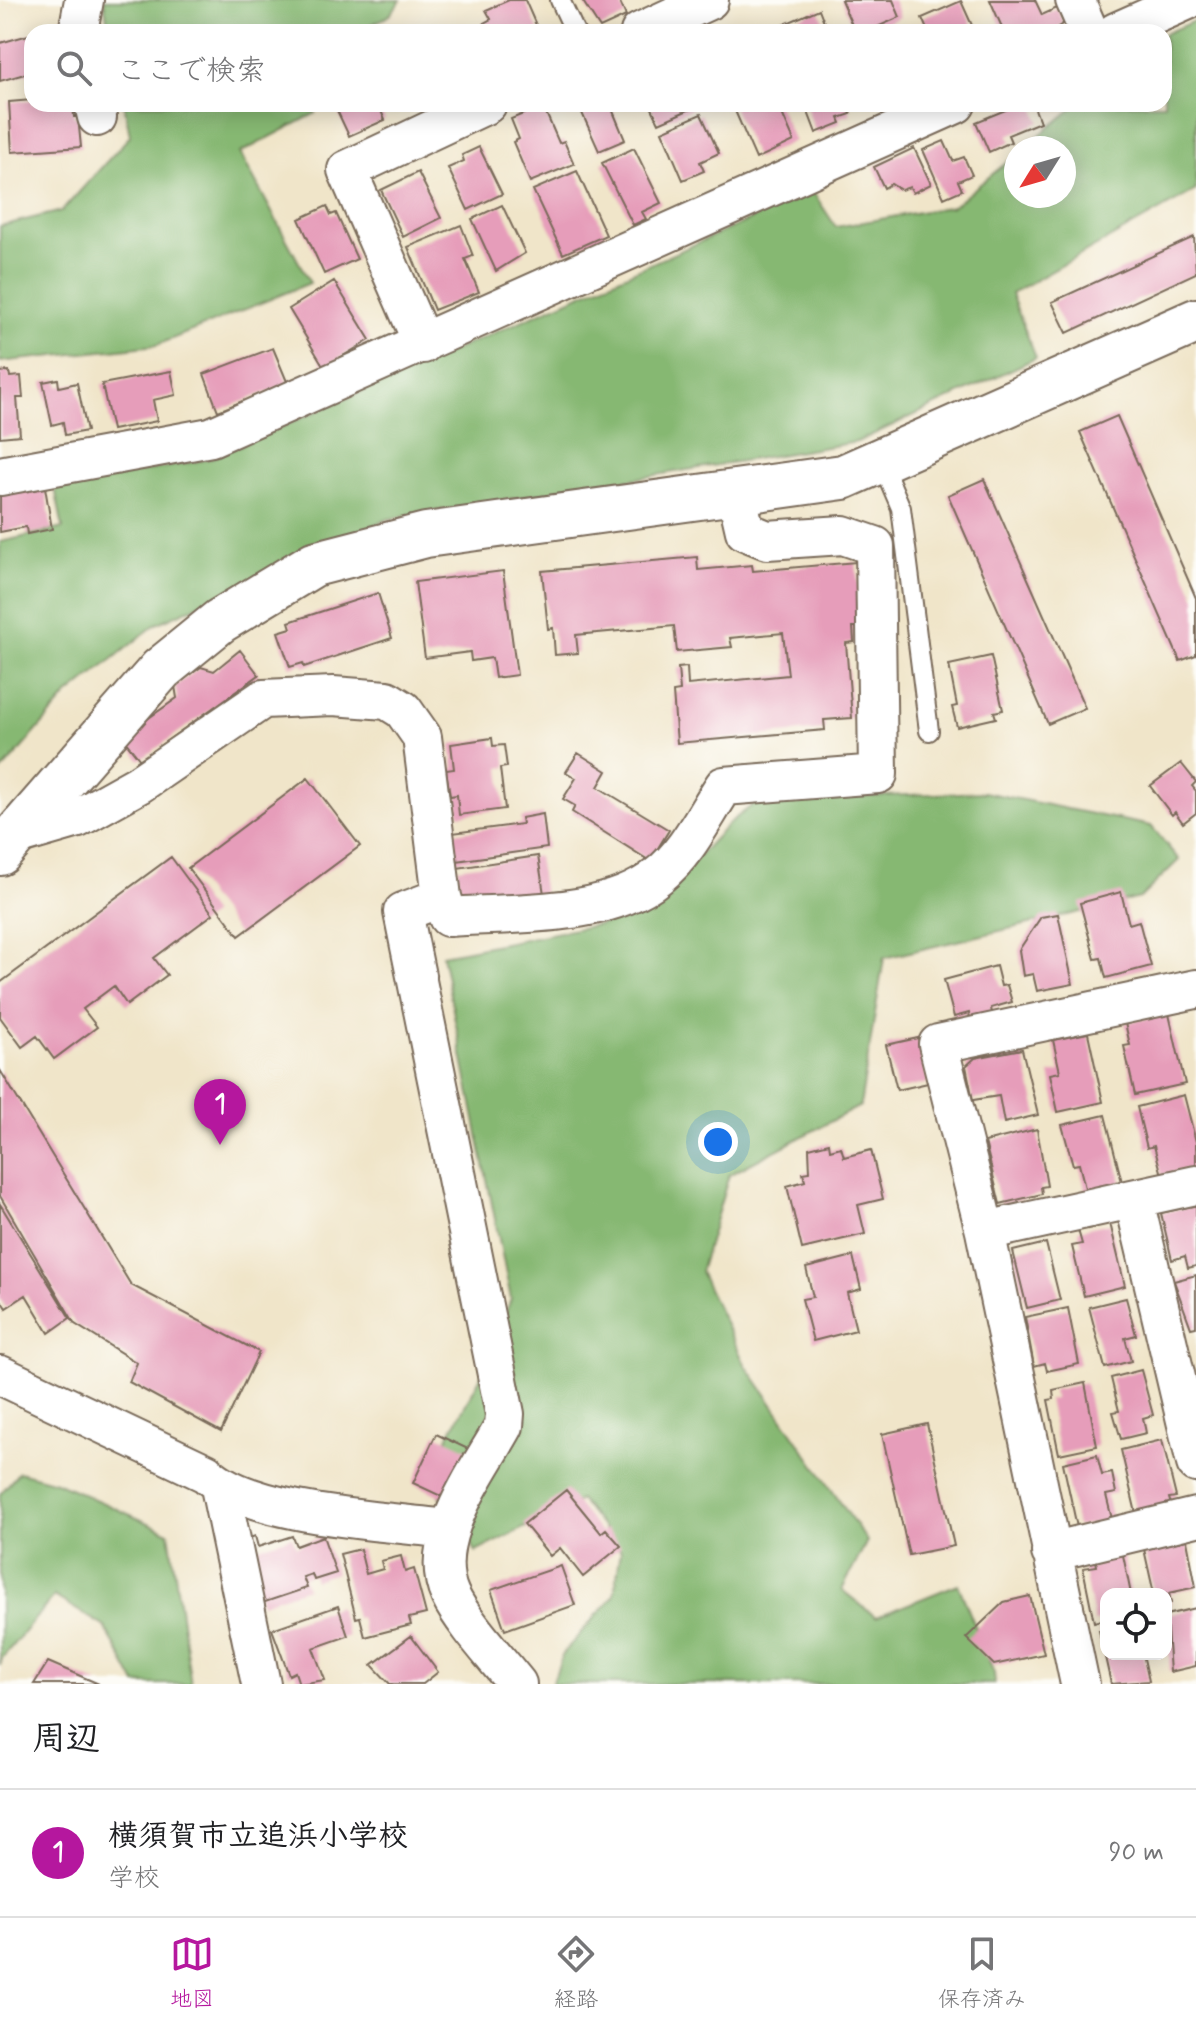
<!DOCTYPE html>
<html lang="ja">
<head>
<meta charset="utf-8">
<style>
	:root { --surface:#fff; --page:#f6f6f6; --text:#202124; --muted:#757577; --line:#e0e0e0; --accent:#b5179e }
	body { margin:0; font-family:Mynerve,"Klee One",sans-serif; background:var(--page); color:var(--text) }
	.controls { position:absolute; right:24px; bottom:24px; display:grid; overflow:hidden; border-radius:16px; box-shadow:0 4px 20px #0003 }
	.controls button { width:72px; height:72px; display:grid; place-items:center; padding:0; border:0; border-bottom:2px solid var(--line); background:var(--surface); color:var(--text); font:40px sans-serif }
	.compass { position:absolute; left:1004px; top:136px; width:72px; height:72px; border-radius:50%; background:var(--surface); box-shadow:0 4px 20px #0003; rotate:233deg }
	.you { position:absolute; left:718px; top:1142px; width:28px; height:28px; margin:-20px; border:6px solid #fff; border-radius:50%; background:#1a73e8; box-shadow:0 0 0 12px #1a73e833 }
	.badge { display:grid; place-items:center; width:52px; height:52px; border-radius:50%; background:var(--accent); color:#fff; font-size:26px; font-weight:700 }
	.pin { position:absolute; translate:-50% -66px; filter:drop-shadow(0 2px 4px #0008) }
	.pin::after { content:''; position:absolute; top:42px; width:28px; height:24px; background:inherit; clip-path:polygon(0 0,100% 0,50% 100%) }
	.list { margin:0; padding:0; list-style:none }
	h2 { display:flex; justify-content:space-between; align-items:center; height:104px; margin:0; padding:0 32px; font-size:34px }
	h2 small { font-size:26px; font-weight:400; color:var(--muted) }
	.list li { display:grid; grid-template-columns:52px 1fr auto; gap:24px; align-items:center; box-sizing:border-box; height:128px; padding:0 32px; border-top:2px solid var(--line) }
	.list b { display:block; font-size:30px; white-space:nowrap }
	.list p { margin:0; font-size:26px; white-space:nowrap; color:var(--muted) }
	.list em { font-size:26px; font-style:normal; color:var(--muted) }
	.icon { flex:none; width:44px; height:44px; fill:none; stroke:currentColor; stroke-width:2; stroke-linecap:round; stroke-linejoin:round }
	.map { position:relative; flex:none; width:1196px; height:1684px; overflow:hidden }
	.search { position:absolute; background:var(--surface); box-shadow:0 4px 20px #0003; left:24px; right:24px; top:24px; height:88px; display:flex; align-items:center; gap:20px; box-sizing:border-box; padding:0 28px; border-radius:24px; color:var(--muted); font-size:30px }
	.sheet { height:232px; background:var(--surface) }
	nav { display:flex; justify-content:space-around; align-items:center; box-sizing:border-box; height:112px; border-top:2px solid var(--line); background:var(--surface); font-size:22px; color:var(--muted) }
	nav a { display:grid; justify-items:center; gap:4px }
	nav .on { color:var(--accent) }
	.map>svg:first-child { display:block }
	.forest { fill:#86b872; stroke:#607148; stroke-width:2 }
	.building { fill:#e69dba }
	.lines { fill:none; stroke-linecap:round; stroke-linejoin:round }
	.service-casing { stroke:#7a6b5a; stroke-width:22 }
	.minor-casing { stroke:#7a6b5a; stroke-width:42 }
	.tertiary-casing { stroke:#7a6b5a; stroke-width:48 }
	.service { stroke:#fff; stroke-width:18 }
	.minor { stroke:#fff; stroke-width:38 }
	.tertiary { stroke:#fff; stroke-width:44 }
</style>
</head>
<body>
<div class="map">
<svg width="1196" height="1684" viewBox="0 0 1196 1684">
	<rect width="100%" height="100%" fill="#fdfcf7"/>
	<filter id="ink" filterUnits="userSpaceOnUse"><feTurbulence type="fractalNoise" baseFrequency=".0125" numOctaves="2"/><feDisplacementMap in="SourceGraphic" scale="16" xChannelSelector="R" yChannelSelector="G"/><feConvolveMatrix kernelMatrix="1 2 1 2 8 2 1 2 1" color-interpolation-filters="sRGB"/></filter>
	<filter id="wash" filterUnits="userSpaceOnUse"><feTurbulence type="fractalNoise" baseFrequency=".006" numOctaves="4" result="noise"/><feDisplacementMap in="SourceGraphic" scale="32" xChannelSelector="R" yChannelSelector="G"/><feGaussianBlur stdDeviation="1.8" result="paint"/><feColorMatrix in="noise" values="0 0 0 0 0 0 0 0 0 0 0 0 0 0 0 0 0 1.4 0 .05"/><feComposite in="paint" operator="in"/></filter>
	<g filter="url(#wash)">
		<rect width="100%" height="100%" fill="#f0e5c9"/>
		<path class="forest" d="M104,0h297l-12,16 -34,16h-246z
			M1196,20v170l-185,104 25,64 -179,84 -469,77 -232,105 -89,72 -67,77v-231l63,-14 -8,-40 154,-29 604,-267 23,35 117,-21 63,-51v41h48v-48h-40l54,-44h86v-70z
			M124,104h188l4,9 -76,40 70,130 -153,62 -157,17v-136l62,-15 68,-75z
			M984,792l167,34 28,34 -39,38 -256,60 -24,148 -131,69 -29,97 45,92 122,177 -25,49 34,27 82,-33 36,89 1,11h-443l11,-31 51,-57 7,-46 -41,-50 -104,52 -49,-77 52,-95 32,-81 -69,-344 200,-39 86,-92 30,-23z
			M19,1472l37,10 113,50 22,152h-55l-31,-57 -51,-31 -52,62 -2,7v-171z"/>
		<g id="blocks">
			<path class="building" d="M509,0h16l14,32h-51l-4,-9 7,-4 -5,-9z
				M582,0h37l7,16 -26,12z
				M841,0h52l7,17 -34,15h-11z
				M990,0h45l7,15 15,-7 7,15 -14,9h-46z
				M961,1l14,31h-47l-6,-14z
				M819,9l9,23h-56l-1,-2z
				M32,34v38l-32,9v-38z
				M32,100v4h41l1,13h4l3,30 -69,5 -3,-50z
				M334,104h44l7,16 -36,16z
				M578,104h32l15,36 -26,11z
				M650,104h52l-43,19z
				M732,104h46l16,37 -38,18z
				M805,104h42l4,10 -12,4 2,5 -25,10z
				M1020,104h13l7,18 -32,13 3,7 -22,10 -13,-30z
				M543,106l16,37 5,-2 10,23 -44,18 -17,-40 6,-3 -8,-20z
				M701,114l18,39 -19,9 4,9 -21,9 -21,-49z
				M944,141l9,20 11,-4 8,18 -14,6 4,9 -18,8 -21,-48z
				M479,147l23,47 -34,16 -20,-42 16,-7 -2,-6z
				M634,148l27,55 -19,9 4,7 -13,6 -31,-62z
				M914,148l17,36 -18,9 -3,-6 -9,3 -10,-6 -7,4 -10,-21z
				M577,171l29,64 -43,19 -30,-64z
				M418,172l23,46 -38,19 -22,-47z
				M502,205l23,48 -29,18 -24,-52z
				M327,206l4,9 5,-2 21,46 -33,15 -25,-55z
				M461,225l12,31 -8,3 14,33 -45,18 -26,-63z
				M1194,237l2,36 -129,60 -15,-31z
				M334,281l36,59 -46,27 -35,-58z
				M273,348l15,36 -70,27 -14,-37z
				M9,371l1,6 11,-1 2,22h-6l3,37 -20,2v-65z
				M171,371l5,24 -23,5 4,21 -45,9 -10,-46z
				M58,379l1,8 18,-4 10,48 -22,4 -2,-13 -11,3 -9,-43z
				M1117,416l79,182v57l-16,6 -100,-229z
				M984,479l101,229 -37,16 -100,-229z
				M45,487l7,42 -25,5 -1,-7 -26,5v-38z
				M697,557l1,13 54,-5 1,6 103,-9 6,65h-9l1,15 -8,1 6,75 -28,2 1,10 -148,13 -4,-51 7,-1 -2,-23 9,-1 1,18 100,-10 -5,-42 -53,5 2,9 -55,5 -3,-26 -98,9 2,18 -23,2 -2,-27 -5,1 -6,-58z
				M503,571l14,104 -22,3 -3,-20 -21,3 -1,-9 -45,6 -10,-76z
				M378,593l14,45 -88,29 -1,-4 -13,4 -12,-35 13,-4 -2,-6z
				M240,650l19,25 -119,85 -18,-23 55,-39 -2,-12 26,-19 13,4z
				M991,656l12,54 -9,2 2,6 -39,9 -5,-20 5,-1 -8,-41z
				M492,738l1,8 11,-1 3,22 -7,1 5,41 -46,6 -2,-20 -7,1 -4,-26 8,-1 -3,-25z
				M578,753l29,18 -9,16 71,43 -19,31 -78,-49 3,-6 -12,-7 13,-21 -10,-6z
				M1181,763l15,19 -4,4 4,5v22l-13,10 -8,-11 -3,3 -22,-29z
				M308,778l52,68 -121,90 -51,-68z
				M543,814l4,34 -91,13 -4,-28 70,-9 -1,-6z
				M538,856l6,38 -81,13 -6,-39z
				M171,857l42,57 -59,44 13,17 -40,30 -13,-19 -31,23 14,18 -43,32 -17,-23 -15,11 -22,-30v-34z
				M1121,892l8,32 10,-3 12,45 -45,12 -5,-20 -6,1 -15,-56z
				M1058,914l15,70 -36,7 -4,-17 -10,2 -4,-26 22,-33z
				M996,966l5,20 6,-1 5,17 -21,6 1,5 -22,5 -1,-5 -15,4 -10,-37z
				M1169,1014l16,70 -50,11 -11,-49 6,-1 -5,-22z
				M1088,1033l15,69 -45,10 -8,-38 10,-2 -7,-32z
				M918,1038l10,45 -31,7 -11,-45z
				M1022,1049l16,66 -34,8 -5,-27 -26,4 -7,-34 9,-8z
				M0,1070l131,215 128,67 -38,80 -92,-50 8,-19 -62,-39 -75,-128z
				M1184,1095l12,47v25l-34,8 -8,-29 -7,2 -10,-41z
				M1105,1115l17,67 -36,10 -7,-28 -6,1 -11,-40z
				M1037,1129l10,57 -6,1 1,7 -42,10 -15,-62z
				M829,1143l1,7 11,-3 3,10 27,-7 12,49 -25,6 7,29 -63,15 -15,-63 18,-5 -2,-8 7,-1 -1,-24z
				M0,1204l70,114 -21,15 -23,-38 -20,13 -6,-9z
				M1196,1205v61l-8,2 -3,-12 -13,4 -11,-47z
				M1110,1223l15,63 -41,10 -12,-50 10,-2 -4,-14z
				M1046,1243l14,57 -33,8 -14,-57z
				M853,1256l8,33 -14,4 9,37 -43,11 -11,-42 11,-2 -7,-29z
				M1196,1275v52l-5,1 -17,-47z
				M1126,1298l10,37 -11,3 6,23 -26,7 -16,-61z
				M1068,1308l11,56 -32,7 -2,-8 -11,3 -9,-49z
				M1141,1370l12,45 -10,3 3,15 -25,6 -8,-27 6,-1 -8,-33z
				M1085,1383l12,63 -38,8 -11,-54 6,-1 -1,-9z
				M927,1424l27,122 -45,9 -27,-121z
				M436,1434l32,15 -23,49 -32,-15z
				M1162,1440l14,57 -7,1 2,7 -35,8 -15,-63z
				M1097,1455l5,20 10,-2 4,20 -10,2 6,24 -35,8 -14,-64z
				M566,1490l35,43 5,-4 15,17 -38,31 -23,-29 -10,8 -26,-32z
				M255,1536l3,11 34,-11 4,10 27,-10 13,37 -22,7 -2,-6 -9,3 4,11 -45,15 -21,-62z
				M1187,1540l9,47 -27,6 2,10 -5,1v-10h-12l-10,-45z
				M360,1549l6,25 17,-5 -2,-8 20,-5 4,16 9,-3 12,45 -17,4 2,7 -46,12 -5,-20 -4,1 -16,-64z
				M1123,1555l8,39h-25v25l-12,3 -11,-54 14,-2 -1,-6z
				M561,1566l14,39 -70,25 -14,-40z
				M1030,1596l14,58 -50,11 -28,-27 38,-36z
				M338,1606l10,30 -35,12 12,32 -26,4 -4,-12 -6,3 -17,-46z
				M1196,1608v58l-26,6 -4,-57z
				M1106,1629v25h37l6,27 -38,3 -12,-54z
				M411,1636l27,36 -15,12h-33l-18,-19z
				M48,1662l51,22h-65z"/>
		</g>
	</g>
	<g filter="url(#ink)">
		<use href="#blocks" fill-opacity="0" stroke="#7a6b5a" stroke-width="2"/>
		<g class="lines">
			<defs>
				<path id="service" d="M560,0l15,32
					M880,459l21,49 28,223"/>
				<path id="minor" d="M1075,0l14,32
					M78,32l6,-32
					M640,32l69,-32
					M1116,32l72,-32
					M94,104l3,13
					M423,344l-76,-174 140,-66
					M0,476l211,-39 745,-333
					M16,836l62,-18 61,-34 124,-85 70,-3 54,4 16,10 19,27 20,160 -39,15 102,502 -1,12c-25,46 -79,114 -54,169 12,26 48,65 67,89
					M442,897l6,20c65,-5 158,2 210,-41 29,-23 46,-60 66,-90l154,-12 -3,-228 -32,-11 -76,5 -22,-9 -9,-39
					M1134,1200l62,263
					M985,1231l211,-46
					M0,1375l206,98c44,43 180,48 243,56
					M220,1487l41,197
					M1051,1552l145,-35
					M1080,1684l-95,-453 -47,-187 258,-55"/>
				<path id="tertiary" d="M0,853l161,-184 59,-48 94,-57 112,-29 417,-58 353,-156"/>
			</defs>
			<use href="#service" class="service-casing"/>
			<use href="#minor" class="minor-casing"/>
			<use href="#tertiary" class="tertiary-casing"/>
			<use href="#service" class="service"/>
			<use href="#minor" class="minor"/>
			<use href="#tertiary" class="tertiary"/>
		</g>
	</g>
</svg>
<div class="controls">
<button><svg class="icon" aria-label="locate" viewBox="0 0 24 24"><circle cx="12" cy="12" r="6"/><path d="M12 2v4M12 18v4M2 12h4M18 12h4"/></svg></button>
</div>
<svg class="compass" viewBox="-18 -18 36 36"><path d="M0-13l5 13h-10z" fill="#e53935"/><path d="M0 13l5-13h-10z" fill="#757577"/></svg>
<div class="you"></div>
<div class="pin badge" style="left:220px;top:1145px">1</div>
<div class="search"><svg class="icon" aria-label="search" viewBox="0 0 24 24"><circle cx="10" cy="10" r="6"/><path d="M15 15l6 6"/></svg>ここで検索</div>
</div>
<section class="sheet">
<h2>周辺<small></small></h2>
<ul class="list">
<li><span class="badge">1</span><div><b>横須賀市立追浜小学校</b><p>学校</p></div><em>90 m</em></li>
</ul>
</section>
<nav>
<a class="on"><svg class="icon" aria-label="map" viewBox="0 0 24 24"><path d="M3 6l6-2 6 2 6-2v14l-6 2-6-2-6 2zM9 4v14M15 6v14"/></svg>地図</a>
<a><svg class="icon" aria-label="directions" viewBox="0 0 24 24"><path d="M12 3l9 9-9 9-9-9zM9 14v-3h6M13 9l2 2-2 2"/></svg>経路</a>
<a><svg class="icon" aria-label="saved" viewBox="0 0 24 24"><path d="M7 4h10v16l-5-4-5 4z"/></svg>保存済み</a>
</nav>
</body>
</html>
